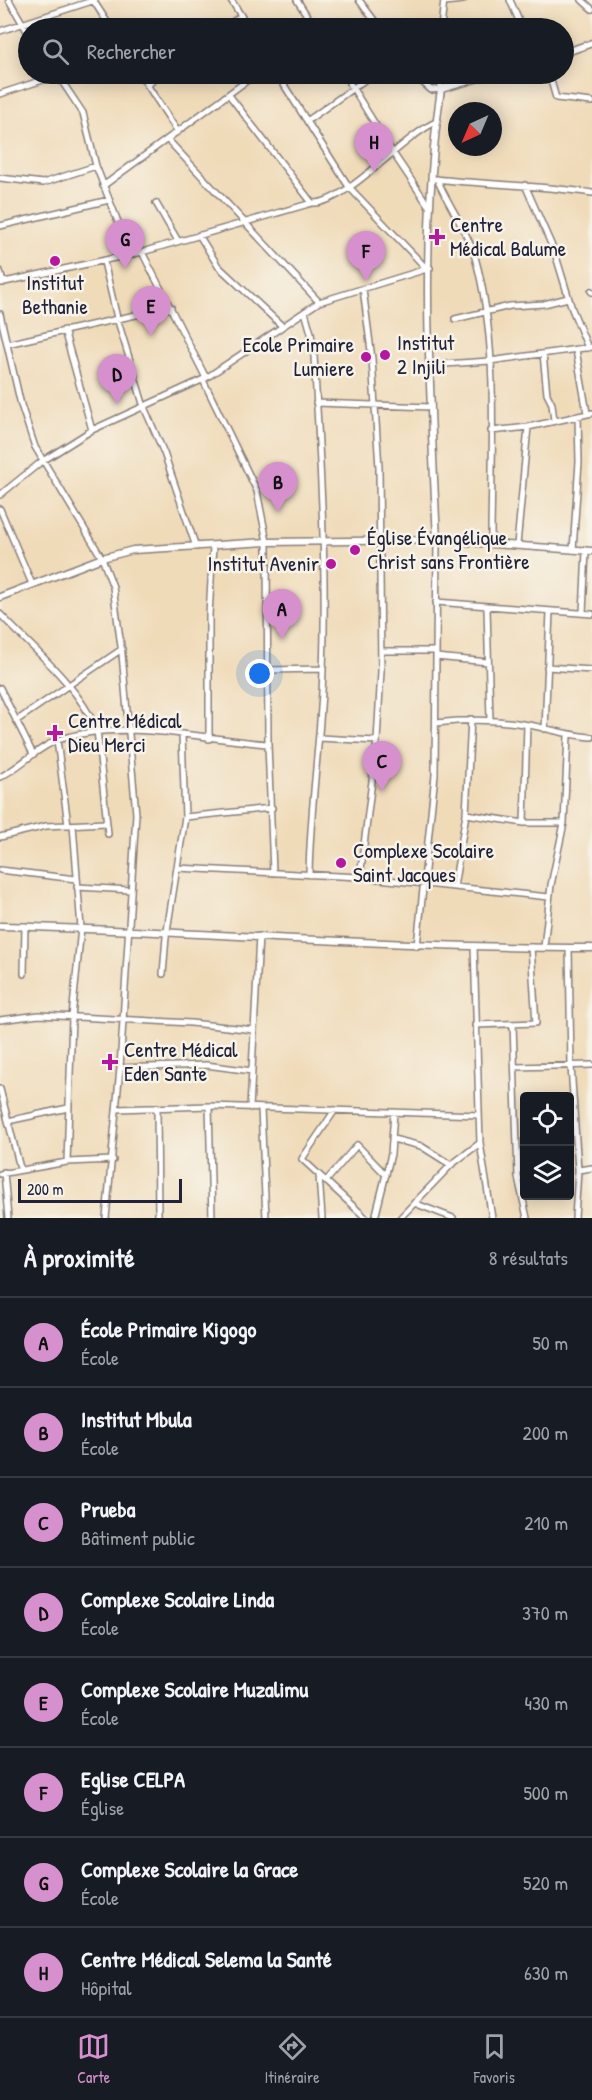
<!DOCTYPE html>
<html lang="fr">
<head>
<meta charset="utf-8">
<style>
	:root { --surface:#171b24; --page:#242831; --text:#f1f3f6; --muted:#9ea1a6; --line:#363941; --accent:#d690ce }
	body { margin:0; font-family:"Patrick Hand",sans-serif; background:var(--page); color:var(--text) }
	.controls { position:absolute; right:18px; bottom:18px; display:grid; overflow:hidden; border-radius:6px; box-shadow:0 3px 15px #0003 }
	.controls button { width:54px; height:54px; display:grid; place-items:center; padding:0; border:0; border-bottom:2px solid var(--line); background:var(--surface); color:var(--text); font:30px sans-serif }
	.compass { position:absolute; left:448px; top:102px; width:54px; height:54px; border-radius:50%; background:var(--surface); box-shadow:0 3px 15px #0003; rotate:224deg }
	.scale { position:absolute; left:18px; bottom:15px; width:164px; box-sizing:border-box; padding-left:6px; border:3px solid #22223b; border-top:0; font-size:16px; line-height:21px; white-space:nowrap; color:#22223b; -webkit-text-stroke:4px #f7f3e8; paint-order:stroke }
	.you { position:absolute; left:260px; top:674px; width:21px; height:21px; margin:-15px; border:4px solid #fff; border-radius:50%; background:#1a73e8; box-shadow:0 0 0 9px #1a73e833 }
	.badge { display:grid; place-items:center; width:39px; height:39px; border-radius:50%; background:var(--accent); color:#111; font-size:20px; font-weight:700 }
	.pin { position:absolute; translate:-50% -50px; filter:drop-shadow(0 2px 3px #0008) }
	.pin::after { content:''; position:absolute; top:32px; width:21px; height:18px; background:inherit; clip-path:polygon(0 0,100% 0,50% 100%) }
	.list { margin:0; padding:0; list-style:none }
	h2 { display:flex; justify-content:space-between; align-items:center; height:78px; margin:0; padding:0 24px; font-size:26px }
	h2 small { font-size:20px; font-weight:400; color:var(--muted) }
	.list li { display:grid; grid-template-columns:39px 1fr auto; gap:18px; align-items:center; box-sizing:border-box; height:90px; padding:0 24px; border-top:2px solid var(--line) }
	.list b { display:block; font-size:22px; white-space:nowrap }
	.list p { margin:0; font-size:20px; white-space:nowrap; color:var(--muted) }
	.list em { font-size:20px; font-style:normal; color:var(--muted) }
	.icon { flex:none; width:33px; height:33px; fill:none; stroke:currentColor; stroke-width:2; stroke-linecap:round; stroke-linejoin:round }
	.map { position:relative; flex:none; width:592px; height:1218px; overflow:hidden }
	.search { position:absolute; background:var(--surface); box-shadow:0 3px 15px #0003; left:18px; right:18px; top:18px; height:66px; display:flex; align-items:center; gap:15px; box-sizing:border-box; padding:0 21px; border-radius:33px; color:var(--muted); font-size:22px }
	.sheet { height:798px; background:var(--surface) }
	nav { display:flex; justify-content:space-around; align-items:center; box-sizing:border-box; height:84px; border-top:2px solid var(--line); background:var(--surface); font-size:16px; color:var(--muted) }
	nav a { display:grid; justify-items:center; gap:3px }
	nav .on { color:var(--accent) }
	.map>svg:first-child { display:block }
	.lines { fill:none; stroke-linecap:round; stroke-linejoin:round }
	.minor-casing { stroke:#897e7a; stroke-width:8 }
	.tertiary-casing { stroke:#897e7a; stroke-width:9 }
	.minor { stroke:#fff; stroke-width:5 }
	.tertiary { stroke:#fff; stroke-width:6 }
	.poi-dot { fill:#b5179e; stroke:#f7f3e8; stroke-width:2 }
	.labels { text-anchor:middle; stroke-width:5; stroke-linejoin:round; paint-order:stroke }
	.poi-label { font-size:21px; fill:#22223b; stroke:#f7f3e8; text-anchor:start }
</style>
</head>
<body>
<div class="map">
<svg width="592" height="1218" viewBox="0 0 592 1218">
	<rect width="100%" height="100%" fill="#f7f3e8"/>
	<filter id="ink" filterUnits="userSpaceOnUse"><feTurbulence type="fractalNoise" baseFrequency=".0167" numOctaves="2"/><feDisplacementMap in="SourceGraphic" scale="12" xChannelSelector="R" yChannelSelector="G"/><feConvolveMatrix kernelMatrix="1 2 1 2 8 2 1 2 1" color-interpolation-filters="sRGB"/></filter>
	<filter id="wash" filterUnits="userSpaceOnUse"><feTurbulence type="fractalNoise" baseFrequency=".008" numOctaves="4" result="noise"/><feDisplacementMap in="SourceGraphic" scale="24" xChannelSelector="R" yChannelSelector="G"/><feGaussianBlur stdDeviation="1.35" result="paint"/><feColorMatrix in="noise" values="0 0 0 0 0 0 0 0 0 0 0 0 0 0 0 0 0 1.4 0 .05"/><feComposite in="paint" operator="in"/></filter>
	<g filter="url(#wash)">
		<rect width="100%" height="100%" fill="#f0dbb9"/>
	</g>
	<g filter="url(#ink)">
		<g class="lines">
			<defs>
				<path id="minor" d="M9,0l19,33
					M93,0l18,28
					M231,0l18,28
					M297,0l18,28
					M359,0l21,28
					M510,0l12,28
					M582,0l10,9
					M444,2l19,-2
					M223,28l18,-12
					M441,28l3,-28
					M0,31l95,-31
					M57,74l26,39 13,53 35,89
					M140,74l38,58
					M277,74l72,113 78,82
					M344,74l49,79 35,52
					M413,74l18,16 10,-1 -1,-15
					M549,74l7,24 36,4
					M147,85l15,-11
					M0,94l58,-19
					M229,95l83,108
					M307,121l66,-47
					M168,140l151,162
					M0,178l43,5 53,-17
					M436,179c52,6 104,6 156,14
					M437,179c11,26 30,51 38,78 25,89 16,194 16,286
					M525,185l30,68 17,56 16,39
					M103,186l153,-112
					M156,203l22,38
					M0,226l109,-26
					M199,235l19,31 63,59
					M142,252l64,126
					M104,262l13,56 27,89 20,46 32,94
					M0,271l3,12
					M0,283l142,-31 170,-49c33,2 90,-66 124,-81
					M591,291l1,1
					M305,312l6,21 3,23c6,104 13,209 9,314 -2,68 -13,136 -14,205
					M0,314l21,91 14,42 67,111 11,29 9,67 14,160 -16,254 -14,150
					M455,319l55,-13 34,-2 24,-6
					M64,330l28,100
					M7,344l164,-37
					M576,350l11,63
					M543,354l4,40 5,10 2,17
					M429,365l61,-4 102,-14
					M203,380l54,111 10,51 1,202 5,129
					M316,403l115,4
					M491,431l37,-4 64,-14
					M0,495l41,-33 51,-32 114,-52 113,-76 111,-34
					M0,509l32,75
					M517,545l11,-118
					M573,550l6,-88 -1,-46
					M436,602l156,12
					M487,608l3,112
					M583,613l3,-62
					M0,614c34,36 77,70 97,116l11,104
					M381,651h55
					M436,657l52,5
					M547,667l45,3
					M268,670l55,-1
					M0,688l33,66
					M16,721l106,-72
					M436,723c32,-4 61,-4 93,2 21,4 41,11 63,12
					M545,729l5,-117
					M319,738l58,3
					M209,739v-124l4,-69
					M57,740l11,85
					M0,777c21,-10 36,-29 58,-37 61,-22 146,-1 210,4
					M466,814l58,9h40
					M185,817l87,-9
					M524,823l3,-98
					M0,837l46,-11 59,-3
					M177,868l183,9 189,20
					M0,870l76,9
					M360,877l17,-136 4,-70 -2,-203 -7,-109 -9,-70
					M77,887l54,3
					M454,887l12,-73 5,-95
					M417,946l18,-171 2,-235
					M474,946l6,197 12,75
					M544,947l7,-62 13,-62 4,-87
					M569,948l2,118 7,104 -3,48
					M24,974l1,-48
					M163,974l3,-37 19,-120 -3,-82
					M0,1020l39,-5 152,8 63,7
					M513,1024l5,153 9,41
					M475,1025l61,-2 -5,-76
					M516,1067l76,-2
					M120,1068l86,-3 46,6
					M0,1089l20,79
					M209,1106l3,112
					M157,1107l1,111
					M250,1108l9,-172
					M117,1109l92,-3 270,9
					M261,1109l5,109
					M335,1110l-33,49 64,59
					M8,1121l60,-13
					M393,1139l28,7 30,19
					M67,1162l5,-145 9,-89 -8,-103
					M578,1170l14,-2
					M4,1172l4,46
					M0,1174l67,-12 46,-2
					M319,1175l3,43
					M326,1181l31,-36 29,30
					M414,1203l39,15
					M375,1218l16,-64 3,-42
					M400,1218l51,-53 29,-22"/>
				<path id="tertiary" d="M564,53l28,-10
					M437,540c-7,-150 -18,-302 4,-451l52,-15
					M0,597l102,-39 31,-8 134,-8 170,-2 155,11
					M0,926c197,5 394,22 592,22"/>
			</defs>
			<use href="#minor" class="minor-casing"/>
			<use href="#tertiary" class="tertiary-casing"/>
			<use href="#minor" class="minor"/>
			<use href="#tertiary" class="tertiary"/>
		</g>
	</g>
	<g class="poi-dot">
		<path d="M434 228h6v6h6v6h-6v6h-6v-6h-6v-6h6z"/>
		<circle cx="55" cy="261" r="6"/>
		<circle cx="385" cy="355" r="6"/>
		<circle cx="366" cy="357" r="6"/>
		<circle cx="355" cy="550" r="6"/>
		<circle cx="331" cy="564" r="6"/>
		<path d="M52 724h6v6h6v6h-6v6h-6v-6h-6v-6h6z"/>
		<circle cx="341" cy="863" r="6"/>
		<path d="M107 1053h6v6h6v6h-6v6h-6v-6h-6v-6h6z"/>
	</g>
	<g class="labels">
		<g class="poi-label">
			<text x="450" y="232">Centre<tspan x="450" dy="24">Médical Balume</tspan></text>
			<text x="55" y="290" text-anchor="middle">Institut<tspan x="55" dy="24">Bethanie</tspan></text>
			<text x="397" y="350">Institut<tspan x="397" dy="24">2 Injili</tspan></text>
			<text x="354" y="352" text-anchor="end">Ecole Primaire<tspan x="354" dy="24">Lumiere</tspan></text>
			<text x="367" y="545">Église Évangélique<tspan x="367" dy="24">Christ sans Frontière</tspan></text>
			<text x="319" y="571" text-anchor="end">Institut Avenir</text>
			<text x="68" y="728">Centre Médical<tspan x="68" dy="24">Dieu Merci</tspan></text>
			<text x="353" y="858">Complexe Scolaire<tspan x="353" dy="24">Saint Jacques</tspan></text>
			<text x="124" y="1057">Centre Médical<tspan x="124" dy="24">Eden Sante</tspan></text>
		</g>
	</g>
</svg>
<div class="controls">
<button><svg class="icon" aria-label="locate" viewBox="0 0 24 24"><circle cx="12" cy="12" r="6"/><path d="M12 2v4M12 18v4M2 12h4M18 12h4"/></svg></button>
<button><svg class="icon" aria-label="layers" viewBox="0 0 24 24"><path d="M12 4l9 5-9 5-9-5zM3 14l9 5 9-5"/></svg></button>
</div>
<svg class="compass" viewBox="-18 -18 36 36"><path d="M0-13l5 13h-10z" fill="#e53935"/><path d="M0 13l5-13h-10z" fill="#9ea1a6"/></svg>
<div class="scale">200 m</div>
<div class="you"></div>
<div class="pin badge" style="left:282px;top:639px">A</div>
<div class="pin badge" style="left:278px;top:512px">B</div>
<div class="pin badge" style="left:382px;top:791px">C</div>
<div class="pin badge" style="left:117px;top:404px">D</div>
<div class="pin badge" style="left:151px;top:336px">E</div>
<div class="pin badge" style="left:366px;top:281px">F</div>
<div class="pin badge" style="left:125px;top:269px">G</div>
<div class="pin badge" style="left:374px;top:172px">H</div>
<div class="search"><svg class="icon" aria-label="search" viewBox="0 0 24 24"><circle cx="10" cy="10" r="6"/><path d="M15 15l6 6"/></svg>Rechercher</div>
</div>
<section class="sheet">
<h2>À proximité<small>8 résultats</small></h2>
<ul class="list">
<li><span class="badge">A</span><div><b>École Primaire Kigogo</b><p>École</p></div><em>50 m</em></li>
<li><span class="badge">B</span><div><b>Institut Mbula</b><p>École</p></div><em>200 m</em></li>
<li><span class="badge">C</span><div><b>Prueba</b><p>Bâtiment public</p></div><em>210 m</em></li>
<li><span class="badge">D</span><div><b>Complexe Scolaire Linda</b><p>École</p></div><em>370 m</em></li>
<li><span class="badge">E</span><div><b>Complexe Scolaire Muzalimu</b><p>École</p></div><em>430 m</em></li>
<li><span class="badge">F</span><div><b>Eglise CELPA</b><p>Église</p></div><em>500 m</em></li>
<li><span class="badge">G</span><div><b>Complexe Scolaire la Grace</b><p>École</p></div><em>520 m</em></li>
<li><span class="badge">H</span><div><b>Centre Médical Selema la Santé</b><p>Hôpital</p></div><em>630 m</em></li>
</ul>
</section>
<nav>
<a class="on"><svg class="icon" aria-label="map" viewBox="0 0 24 24"><path d="M3 6l6-2 6 2 6-2v14l-6 2-6-2-6 2zM9 4v14M15 6v14"/></svg>Carte</a>
<a><svg class="icon" aria-label="directions" viewBox="0 0 24 24"><path d="M12 3l9 9-9 9-9-9zM9 14v-3h6M13 9l2 2-2 2"/></svg>Itinéraire</a>
<a><svg class="icon" aria-label="saved" viewBox="0 0 24 24"><path d="M7 4h10v16l-5-4-5 4z"/></svg>Favoris</a>
</nav>
</body>
</html>
